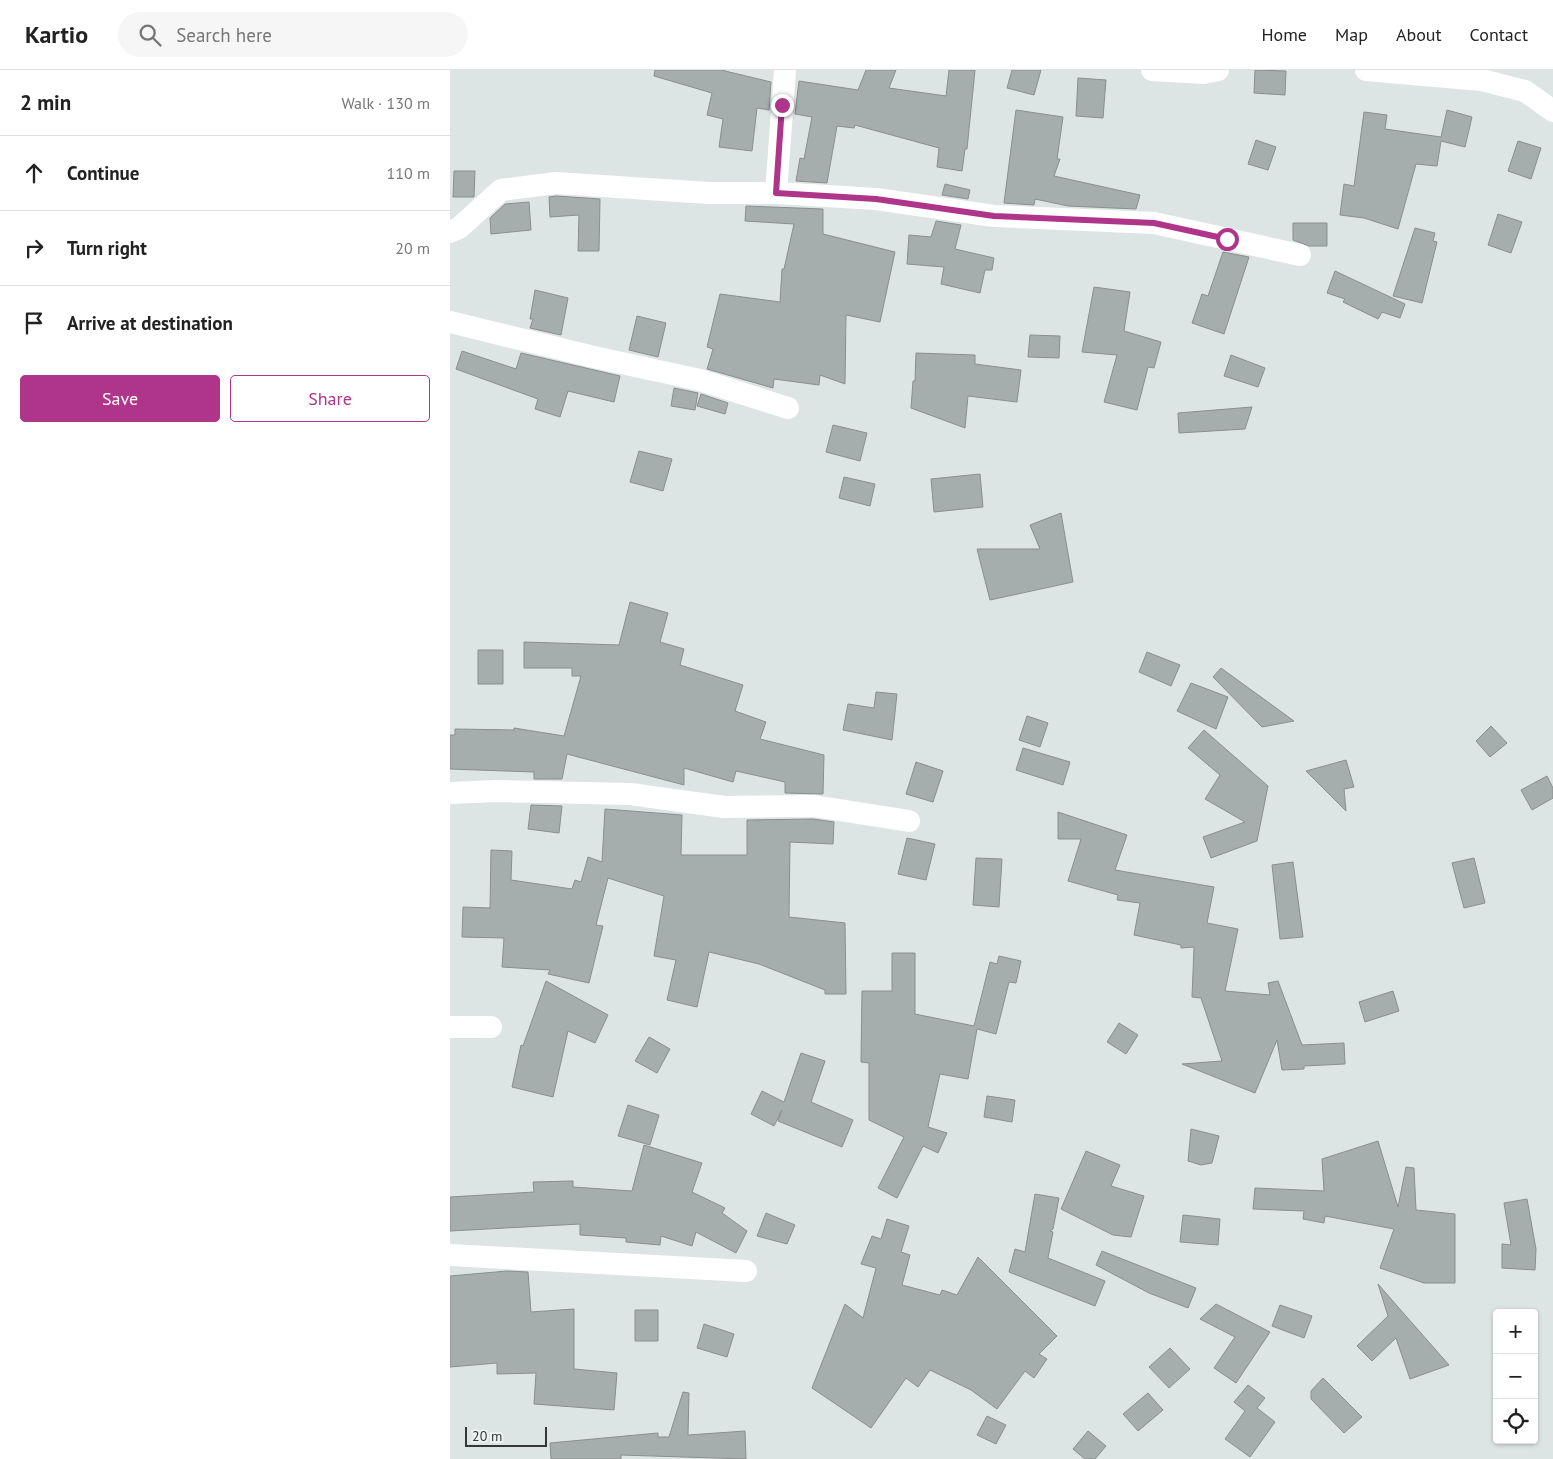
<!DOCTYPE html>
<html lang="en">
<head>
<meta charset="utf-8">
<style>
	:root { --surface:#fff; --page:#f6f6f6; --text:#222; --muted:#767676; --line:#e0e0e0; --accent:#ae358a }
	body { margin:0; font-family:"PT Sans",sans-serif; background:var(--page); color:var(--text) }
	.controls { position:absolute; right:15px; bottom:15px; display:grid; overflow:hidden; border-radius:5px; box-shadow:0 1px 4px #0004 }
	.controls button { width:45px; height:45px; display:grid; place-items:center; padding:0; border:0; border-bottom:1px solid var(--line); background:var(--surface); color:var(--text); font:25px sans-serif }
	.scale { position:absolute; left:15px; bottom:12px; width:82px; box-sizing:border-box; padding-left:5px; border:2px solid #343737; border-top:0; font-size:14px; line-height:18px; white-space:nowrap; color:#343737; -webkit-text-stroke:4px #eaf2f2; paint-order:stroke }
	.stop { position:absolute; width:15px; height:15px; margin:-11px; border:4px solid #ae358a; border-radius:50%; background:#fff }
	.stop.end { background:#ae358a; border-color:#fff; box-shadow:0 1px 5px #0008 }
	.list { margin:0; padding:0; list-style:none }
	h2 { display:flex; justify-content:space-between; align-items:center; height:65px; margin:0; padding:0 20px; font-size:21px }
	h2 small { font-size:16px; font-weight:400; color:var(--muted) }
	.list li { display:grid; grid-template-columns:32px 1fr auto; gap:15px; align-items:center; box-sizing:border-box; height:75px; padding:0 20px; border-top:1px solid var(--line) }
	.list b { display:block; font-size:19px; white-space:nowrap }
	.list em { font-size:16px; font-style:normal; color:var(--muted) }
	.actions { display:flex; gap:10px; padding:15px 20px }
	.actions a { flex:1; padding:11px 0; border:1px solid var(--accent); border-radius:5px; text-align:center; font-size:18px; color:var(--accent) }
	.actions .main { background:var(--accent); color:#fff }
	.icon { flex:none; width:28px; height:28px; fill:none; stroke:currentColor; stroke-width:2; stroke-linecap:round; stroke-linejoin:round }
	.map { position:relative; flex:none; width:1103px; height:1389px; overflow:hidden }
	header { display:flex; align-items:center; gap:30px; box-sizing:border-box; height:70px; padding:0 25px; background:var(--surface); border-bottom:1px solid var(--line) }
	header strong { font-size:24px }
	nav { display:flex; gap:28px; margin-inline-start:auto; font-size:18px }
	.search { width:350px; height:45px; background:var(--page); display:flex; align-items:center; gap:12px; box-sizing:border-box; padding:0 18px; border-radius:28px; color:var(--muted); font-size:19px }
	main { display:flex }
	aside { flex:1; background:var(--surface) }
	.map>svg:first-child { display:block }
	.building { fill:#a6aead; stroke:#888f8e }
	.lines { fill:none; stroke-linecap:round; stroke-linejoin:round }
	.minor { stroke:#fff; stroke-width:22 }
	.route { stroke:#ae358a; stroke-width:6 }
</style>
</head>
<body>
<header>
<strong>Kartio</strong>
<div class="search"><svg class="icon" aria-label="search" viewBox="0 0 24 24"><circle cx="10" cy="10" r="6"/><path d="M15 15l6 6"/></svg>Search here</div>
<nav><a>Home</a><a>Map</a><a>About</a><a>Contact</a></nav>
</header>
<main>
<aside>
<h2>2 min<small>Walk · 130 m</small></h2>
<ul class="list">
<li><svg class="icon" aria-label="ahead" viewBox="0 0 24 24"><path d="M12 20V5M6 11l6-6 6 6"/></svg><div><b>Continue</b></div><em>110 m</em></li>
<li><svg class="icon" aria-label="right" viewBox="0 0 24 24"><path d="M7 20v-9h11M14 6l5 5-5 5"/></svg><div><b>Turn right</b></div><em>20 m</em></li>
<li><svg class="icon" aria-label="arrive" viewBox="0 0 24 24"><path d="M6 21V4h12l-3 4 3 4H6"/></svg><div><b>Arrive at destination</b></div></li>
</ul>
<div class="actions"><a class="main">Save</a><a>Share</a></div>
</aside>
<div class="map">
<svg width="1103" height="1389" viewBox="0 0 1103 1389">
	<rect width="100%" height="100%" fill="#dde5e4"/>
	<path class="building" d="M205,0h66l50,12 -2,28 -12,-2 -5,43 -33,-4 4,-28 -16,-4 5,-22 -58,-17z
		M416,0h30l-7,18 57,8 3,-26h26l-8,79h-2l-3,22 -25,-4 2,-19 -84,-23 -1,3 -17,-2 -10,57 -31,-2 4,-23 4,1 8,-42 -17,-3 4,-33 59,9z
		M562,0h29l-7,25 -27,-7z
		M805,0l31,1 -1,24 -31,-2z
		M628,8l28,2 -3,38 -27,-2z
		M566,40l47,7 -6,42h3l-6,17 86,19 -4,14 -68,-3 -33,-7 -1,6 -30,-2z
		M997,40l25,7 -7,30 -24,-6 -4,25 -21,-2 -18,65 -34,-11 -24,-3 4,-31 10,2 10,-74 23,3 -2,14 56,8z
		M806,70l20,7 -8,23 -20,-6z
		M1068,71l23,7 -10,31 -23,-8z
		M4,101h21l-1,26h-21z
		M495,114l25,6 -2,9 -26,-4z
		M106,126l44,3 -1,52h-21l1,-36 -29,2 -1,-20z
		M79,132l2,28 -40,4 -1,-16 15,-14z
		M296,136l77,3v25l72,18 -15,70 -34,-7 -1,69 -25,-9 -1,10 -45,-6 -1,9 -66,-19 6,-20 -6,-2 13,-53 60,8 2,-33h2l10,-45 -49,-3z
		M1048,144l24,8 -11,31 -23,-8z
		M486,151l25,4 -6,24 39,9 -2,12h-7l-5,23 -39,-9 3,-17 -37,-3 2,-29 22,2z
		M843,153h34v23h-18l-16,-6z
		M965,158l20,5 -2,8 4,1 -15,61 -29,-7z
		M773,182l26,5 -25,77 -32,-11 10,-29 6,2z
		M885,201l70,33 -5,14 -18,-6 -4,7 -35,-17 2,-3 -18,-6z
		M644,217l36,5 -6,39 37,11 -7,26 -6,-1 -11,43 -33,-8 13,-47 -35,-3z
		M85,220l33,8 -7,37 -31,-7 3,-9h-3z
		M187,246l29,7 -8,34 -29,-7z
		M580,265l30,1 -1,22 -31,-1z
		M12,281l54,18 5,-16 99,23 -6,26 -46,-11 -8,26 -25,-8 3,-10 -82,-30z
		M466,283l59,2v9l46,6 -4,32 -49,-6 -3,32 -54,-20 2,-27h2z
		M781,285l34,13 -7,19 -34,-11z
		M224,318l24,5 -3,17 -24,-4z
		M251,324l27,9 -3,11 -28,-8z
		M802,337l-7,22 -66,4 -1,-20z
		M383,355l34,8 -7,28 -34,-9z
		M189,381l33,8 -9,32 -33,-9z
		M530,404l3,33 -49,5 -3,-33z
		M394,407l31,7 -5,22 -31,-8z
		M611,443l12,69 -83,18 -13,-51h63l-10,-24z
		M180,532l38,11 -8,29 24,7 -4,16 63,20 -8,26 31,11 -6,17 64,16 -1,39 -38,-1v-11l-49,-11 -3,11 -49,-14v17l-117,-31 -5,25h-28v-7l-84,-3v-34h5v-6l59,1v-2l50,8 17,-60h-9v-8h-48v-26l95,3z
		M28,580h25v34h-25z
		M697,582l33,13 -9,21 -32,-14z
		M771,598l73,53 -32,6 -49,-50z
		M741,613l37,14 -12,32 -39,-18z
		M426,622l21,2 -5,46 -49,-10 5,-26 26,4z
		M577,646l21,7 -8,24 -21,-7z
		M1041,656l16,17 -17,14 -14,-16z
		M754,660l64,56 -11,55 -46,17 -8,-21 42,-15 -40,-23 15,-24 -32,-27z
		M573,678l47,14 -7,23 -47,-15z
		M896,690l8,27 -10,2 2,22 -40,-40z
		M466,692l27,9 -10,31 -27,-8z
		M1097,706l6,12v10l-21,12 -11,-20z
		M81,735l31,1 -3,27 -31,-4z
		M155,739l77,6 -1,40h66v-35l66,-1 21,3 -1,22 -43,-2 -1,75 56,6 1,71h-21v-4l-66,-26 -50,-12 -12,55 -30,-7 9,-40 -22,-4 10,-60 -56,-18 -12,47 7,1 -14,57 -41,-9 2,-4 -48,-3 2,-29 -42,-1 1,-30 27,1 1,-58 21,1 -1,29 61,9 3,-9 6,2 7,-25 14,5z
		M608,742l69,23 -12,35 99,17 -7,36 31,6 -13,62 45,4 -2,-12 10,-2 24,64 42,-2 1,21 -41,2v3l-22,1 -5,-30 -22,53 -73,-29 40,-3 -21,-63 -9,-1 2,-50 -13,1v-3l-47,-10 6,-32 -23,-3 1,-5 -50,-14 13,-42h-23z
		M457,768l28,6 -9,36 -28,-6z
		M526,788l26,1 -3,48 -26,-2z
		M1024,788l11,45 -21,5 -12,-45z
		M843,792l10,75 -23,2 -8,-74z
		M442,883h23v61l59,12 16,-64 7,2 2,-8 22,5 -5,22 -7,-1 -13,52 -19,-5 -9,50 -28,-5 -12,53 19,6 -9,20 -15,-7 -26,52 -19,-10 26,-51 -35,-17v-57l-8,-1 1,-71h30z
		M96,911l62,34 -13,28 -27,-12 -15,66 -41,-10 9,-42 2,1z
		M943,921l6,20 -34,11 -6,-20z
		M669,953l19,12 -12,19 -19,-12z
		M199,967l21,12 -13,24 -22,-12z
		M351,983l24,8 -14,41 42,18 -11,27 -64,-26 4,-11 -8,16 -23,-12 11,-23 22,11z
		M537,1026l28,4 -3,22 -28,-5z
		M178,1035l31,10 -9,30 -32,-9z
		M741,1059l28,7 -7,27 -11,2 -13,-4z
		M928,1071l20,66 8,-40 8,1 2,42 39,4v69h-31l-44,-15 14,-39 -69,-13 -1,7 -21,-4 1,-8 -51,-2 2,-21 69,3 -2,-32z
		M194,1075l58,18 -10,29 33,16 -3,5 25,18 -11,22 -40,-21 -4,14 -31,-10 -1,9 -34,-3v-4l-46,-3v-11l-130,7v-34l84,-5 -1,-10 40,-1v6l59,4z
		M636,1081l34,14 -9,21 33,10 -13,41 -18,-2 -52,-26z
		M585,1124l24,4 -6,31 -3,2 3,1 -5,26 57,23 -10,25 -86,-34 6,-23 10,3z
		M1077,1129l9,50 -1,21 -33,-2v-24l9,1 -7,-42z
		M316,1143l29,12 -8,19 -30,-8z
		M733,1145l37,4 -2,26 -38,-3z
		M437,1149l22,7 -8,26 9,3 -8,30 38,10 2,-5 15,5 21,-38 79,79 -18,18 8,5 -13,19 -9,-7 -28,38 -26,-19 -41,-20 -12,17 -12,-9 -35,50 -59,-40 33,-84 18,14 13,-50 -15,-4 11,-28 9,3z
		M652,1181l94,37 -8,20 -39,-15 -53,-28z
		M57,1201l21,1 3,40 43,-3v60l43,4 -3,37 -80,-6 2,-31 -39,1v-11l-47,4v-91z
		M928,1214l20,23 51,58 -39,14 -14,-41 -24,23 -15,-15 31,-30z
		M766,1234l54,28 -34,51 -22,-15 21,-31 -35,-18z
		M830,1235l32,11 -8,22 -32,-12z
		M185,1240h23v31h-23z
		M254,1254l30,10 -7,23 -30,-9z
		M720,1278l20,21 -21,19 -20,-21z
		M873,1308l39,39 -18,16 -33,-34v-8z
		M798,1315l17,13 -8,10 18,14 -25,35 -25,-18 20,-28 -11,-9z
		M233,1322l6,1 -1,42 57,-4 1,28 -125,-4v4h-70l-1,-16 108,-10v4h11z
		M698,1323l15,17 -25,21 -15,-17z
		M537,1346l19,9 -10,19 -19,-9z
		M638,1361l18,15 -11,13h-10l-12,-10z"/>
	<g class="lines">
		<path class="minor" d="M702,0l52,3 14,-3
			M916,0l116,10 43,11 28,20
			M326,123l9,-123
			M0,162l9,-4 42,-38 55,-7 153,10h67l100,6 118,17 160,7 146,32
			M0,252l144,35 106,23 88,28
			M0,723l46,-2 134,3 94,13 90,-1 95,15
			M0,957h41
			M0,1185l296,16"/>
	</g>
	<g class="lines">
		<path class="route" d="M332,35l-6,88 100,6 118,17 160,7 73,16"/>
	</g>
</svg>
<div class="controls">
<button>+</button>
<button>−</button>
<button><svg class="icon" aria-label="locate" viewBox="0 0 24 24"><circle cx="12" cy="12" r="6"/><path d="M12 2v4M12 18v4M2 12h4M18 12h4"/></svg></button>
</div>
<div class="scale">20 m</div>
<div class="stop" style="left:777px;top:169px"></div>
<div class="stop end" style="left:332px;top:35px"></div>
</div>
</main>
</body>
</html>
